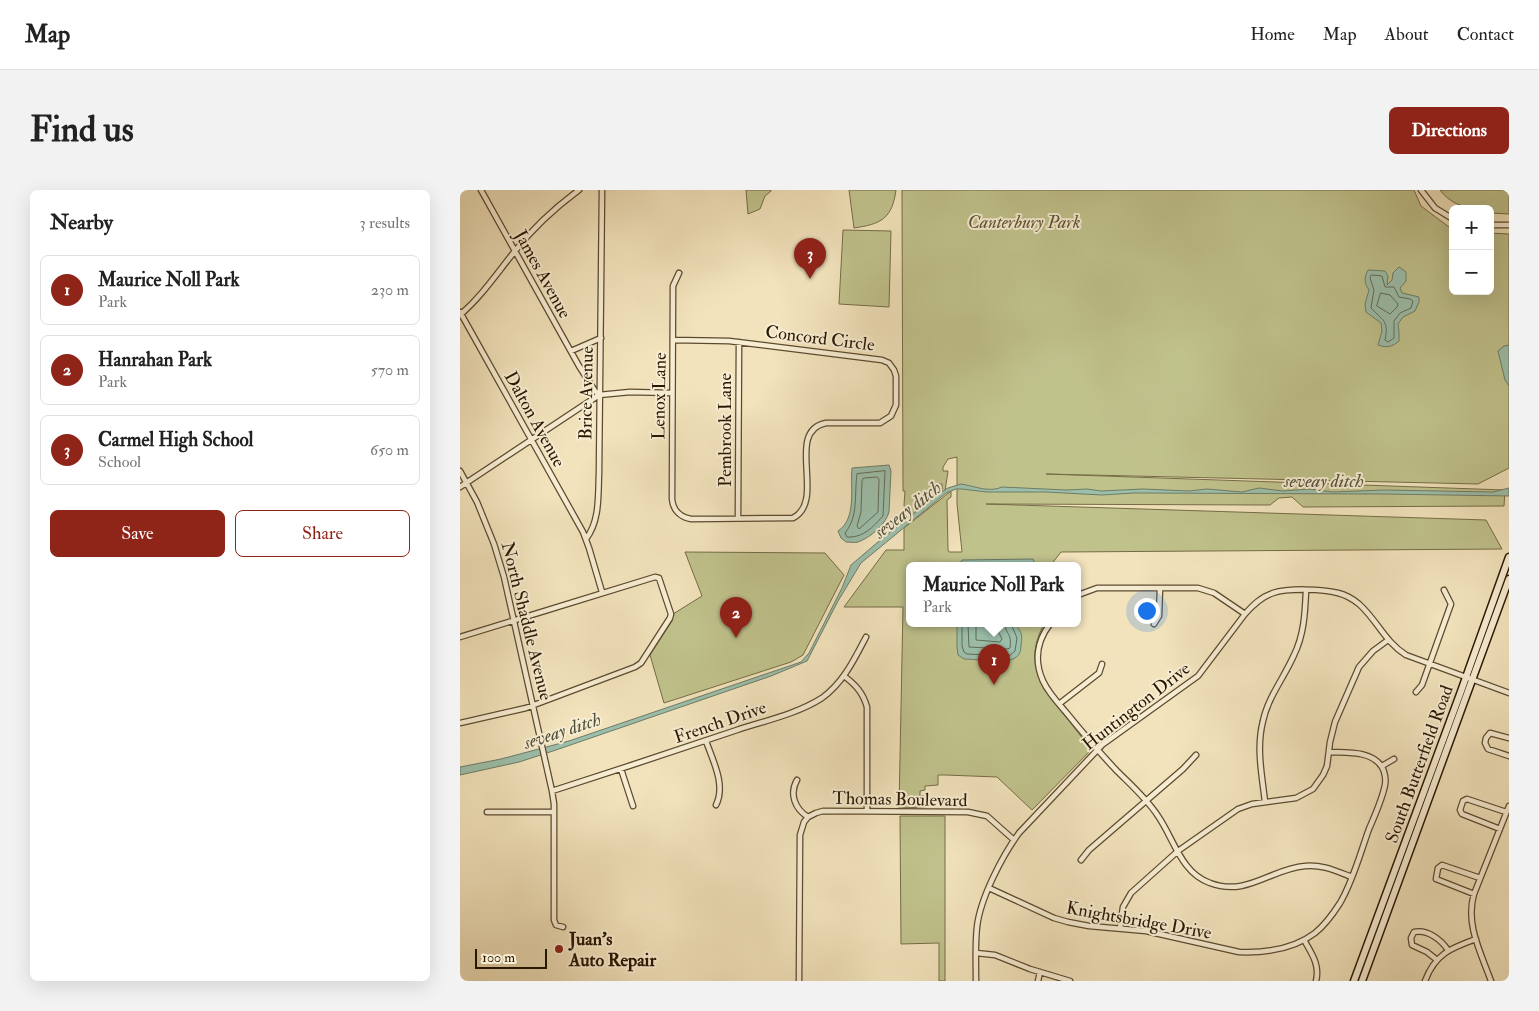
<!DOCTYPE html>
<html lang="en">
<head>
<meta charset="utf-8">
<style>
	:root { --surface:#fff; --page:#f2f2f2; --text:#222; --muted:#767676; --line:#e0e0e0; --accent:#8f2418 }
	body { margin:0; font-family:"IM FELL Double Pica",serif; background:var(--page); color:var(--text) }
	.controls { position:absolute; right:15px; top:15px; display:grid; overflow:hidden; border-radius:8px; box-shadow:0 5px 20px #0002 }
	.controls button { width:45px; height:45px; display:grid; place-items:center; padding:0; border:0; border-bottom:1px solid var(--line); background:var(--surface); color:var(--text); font:25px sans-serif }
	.scale { position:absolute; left:15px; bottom:12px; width:72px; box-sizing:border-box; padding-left:5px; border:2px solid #2a1700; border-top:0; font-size:14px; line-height:18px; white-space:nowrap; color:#2a1700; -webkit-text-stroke:4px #f7edd3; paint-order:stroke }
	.you { position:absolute; left:686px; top:420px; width:18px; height:18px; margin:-12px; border:4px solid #fff; border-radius:50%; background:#1a73e8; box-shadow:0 0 0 8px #1a73e833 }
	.badge { display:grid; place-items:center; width:32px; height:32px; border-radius:50%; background:var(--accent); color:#fff; font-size:16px; font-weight:700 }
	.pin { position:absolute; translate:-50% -41px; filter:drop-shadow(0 1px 2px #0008) }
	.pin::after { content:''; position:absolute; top:26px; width:18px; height:15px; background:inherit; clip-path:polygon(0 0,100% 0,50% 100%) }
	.popup { position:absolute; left:446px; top:372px; width:175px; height:65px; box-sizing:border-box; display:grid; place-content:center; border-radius:8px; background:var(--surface); filter:drop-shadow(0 1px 4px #0005); font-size:16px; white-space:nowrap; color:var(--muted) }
	.popup b { font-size:19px; color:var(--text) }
	.popup::after { content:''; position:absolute; left:50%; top:100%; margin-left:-10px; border:10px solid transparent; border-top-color:var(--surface) }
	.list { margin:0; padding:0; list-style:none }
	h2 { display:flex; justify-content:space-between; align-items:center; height:65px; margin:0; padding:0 20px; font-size:21px }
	h2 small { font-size:16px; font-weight:400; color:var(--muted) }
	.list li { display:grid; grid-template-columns:32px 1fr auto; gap:15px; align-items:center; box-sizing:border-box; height:70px; margin:0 10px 10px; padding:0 10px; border:1px solid var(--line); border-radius:8px }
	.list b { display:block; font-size:19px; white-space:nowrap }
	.list p { margin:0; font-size:16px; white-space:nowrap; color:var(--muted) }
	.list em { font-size:16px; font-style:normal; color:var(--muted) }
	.actions { display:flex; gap:10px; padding:15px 20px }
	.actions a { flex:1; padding:11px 0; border:1px solid var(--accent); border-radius:8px; text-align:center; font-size:18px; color:var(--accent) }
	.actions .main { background:var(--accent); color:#fff }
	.map { position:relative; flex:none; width:1049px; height:791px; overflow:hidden; border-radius:8px }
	header { display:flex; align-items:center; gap:30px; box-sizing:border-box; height:70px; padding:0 25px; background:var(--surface); border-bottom:1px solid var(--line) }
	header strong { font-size:24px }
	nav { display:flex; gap:28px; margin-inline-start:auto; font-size:18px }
	.intro { display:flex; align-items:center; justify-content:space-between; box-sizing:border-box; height:120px; padding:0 30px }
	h1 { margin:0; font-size:35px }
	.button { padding:12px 22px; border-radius:8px; background:var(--accent); color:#fff; font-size:18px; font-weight:700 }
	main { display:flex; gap:30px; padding:0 30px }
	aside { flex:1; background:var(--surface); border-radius:8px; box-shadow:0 5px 20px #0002 }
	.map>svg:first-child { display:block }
	.green { fill:#c0c28c; stroke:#756c46 }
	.water { fill:#9cbfab; stroke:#6e7c67 }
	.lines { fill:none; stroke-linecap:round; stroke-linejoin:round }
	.shore { stroke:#636b56; stroke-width:1 }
	.street-casing { stroke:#5c4a2f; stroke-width:7 }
	.secondary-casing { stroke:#2a1700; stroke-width:9 }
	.street { stroke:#f7edd3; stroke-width:4.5 }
	.secondary { stroke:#f7edd3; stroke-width:6 }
	.poi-dot { fill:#8f2418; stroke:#f7edd3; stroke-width:2 }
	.labels { text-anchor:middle; stroke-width:4; stroke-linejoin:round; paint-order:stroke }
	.park-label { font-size:18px; font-style:italic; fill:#5e5331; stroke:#f7edd3 }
	.street-label { font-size:18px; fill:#2a1700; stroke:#f7edd3 }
	.poi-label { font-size:18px; font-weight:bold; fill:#2a1700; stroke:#f7edd3; text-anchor:start }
	.water-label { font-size:19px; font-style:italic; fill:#52523c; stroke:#f7edd3 }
</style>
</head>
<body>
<header>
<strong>Map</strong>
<nav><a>Home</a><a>Map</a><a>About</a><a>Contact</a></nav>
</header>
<div class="intro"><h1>Find us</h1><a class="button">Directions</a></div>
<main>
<aside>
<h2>Nearby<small>3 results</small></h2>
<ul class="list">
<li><span class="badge">1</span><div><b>Maurice Noll Park</b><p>Park</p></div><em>230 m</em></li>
<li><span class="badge">2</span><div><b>Hanrahan Park</b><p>Park</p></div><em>570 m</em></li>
<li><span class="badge">3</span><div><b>Carmel High School</b><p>School</p></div><em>650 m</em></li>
</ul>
<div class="actions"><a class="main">Save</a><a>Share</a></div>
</aside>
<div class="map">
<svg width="1049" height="791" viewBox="0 0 1049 791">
	<rect width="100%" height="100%" fill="#f2e3bc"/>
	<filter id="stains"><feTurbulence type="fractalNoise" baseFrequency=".004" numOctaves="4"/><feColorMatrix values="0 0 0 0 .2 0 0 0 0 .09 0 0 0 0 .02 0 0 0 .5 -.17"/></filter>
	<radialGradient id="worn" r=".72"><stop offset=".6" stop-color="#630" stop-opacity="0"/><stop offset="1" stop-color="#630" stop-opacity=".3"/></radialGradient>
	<path class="green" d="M286,0h25v1l-6,5 -5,13 -12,5z
		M389,0h47c-4,29 -15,34 -42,38z
		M442,0h512l7,16 32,24v61h37v-58l19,1v234l-31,16 -432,-10 459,16 -1,16 -201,1 -11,-10 -13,1 -9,7 -284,-1 500,16 16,29 -441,3 -11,14h-140v58h129l4,2c-18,35 -4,56 17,84 11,13 21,26 31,40l-59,60 -35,-33 -52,-2h-7v10l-13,1v4l-5,1v5h6v11l-27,1 4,-201h-59l42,-57h18v-22l47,-37v6l-4,3 1,50 1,2h13l-5,-48v-47l-9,2 -5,8v4h5l-3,20 -3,1v-8h-4v10l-31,25 -3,-14 1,-14h-2z
		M980,0h69v24l-19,-1v-4c-20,0 -37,-2 -50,-19z
		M383,40l48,1 -2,76 -50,-3z
		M225,362l140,1 19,22 -41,80 -12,7 -127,41 -14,-48 22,-34 1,-7 29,-18z
		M440,626h45v165h-6v-38l-38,1z"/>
	<path class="water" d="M939,77l7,5v9l-6,7 2,5 17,4v5l-4,9 -12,6 -5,7 1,8v9c-7,6 -12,7 -21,4l4,-14 -1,-8 -15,-11 -1,-8 4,-14c-5,-7 -5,-12 -1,-20l17,1 3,5 -1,9 5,-5 1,-7z
		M1049,155v41l-4,-6 -7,-29 6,-5z
		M429,275l2,6 -2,41c-3,12 -19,26 -31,30 -3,1 -8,0 -12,0l-5,-4 -3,-7c19,-12 12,-44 14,-63z
		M501,294c13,2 28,9 41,3l64,3 21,-1 14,2 42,-2 46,2 18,-2 35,3 17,-4 24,3 26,-2 24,3 51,-2 109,2 16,-4v8l-125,-2 -250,-1 -32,2 -56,-3h-59l-25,-3h-6l-10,4 -85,70 -23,38 -31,60 -36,15 -218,75 -34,11 -59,13v-8l41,-8 68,-18 232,-79 8,-9 33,-65 9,-23 34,-29 52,-41 11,-7z
		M573,369l3,7h-78l4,-6z
		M497,434h58c6,7 8,11 6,21 0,5 -1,10 -6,13 -8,6 -39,1 -51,1l-6,-4 -1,-8z"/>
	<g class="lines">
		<path class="shore" d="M912,85l10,1 3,11h9l5,10 11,2 3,2 -2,7 -11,5 -6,8v17l-6,4 -3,-2c4,-20 -2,-19 -14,-32l3,-18 -4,-12z
			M921,103l9,2 8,9 -1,3 -7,7 -13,-8z
			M425,281l-2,45c-10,11 -20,22 -36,21l-2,-4c14,-17 9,-39 12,-59z
			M404,288l13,-1 2,2 -1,33 -19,17 -2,-3 4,-14 1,-31z
			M503,376l2,-1 63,-1 3,2
			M502,434v22l2,6 3,2 42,2 6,-5 2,-13 -6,-14
			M508,434l1,23 38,2 3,-1c2,-16 -4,-12 -5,-24
			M516,434v16l24,2 2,-3 -4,-8 -1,-7"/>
		<defs>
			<path id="street" d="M21,0l98,176 16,25 4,4
				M961,0l14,18 18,11
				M1030,35h19
				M0,122l123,220 6,16 13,44
				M0,125c22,-19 37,-42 55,-64 18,-23 41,-44 64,-61
				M213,150l56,1 153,19 7,3 5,7 2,6v29l-5,11 -11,7h-54c-42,8 1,78 -33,95l-102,1c-11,-2 -18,-9 -19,-20l1,-213 6,-13
				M111,161l30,-13
				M0,281l17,31 17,42 10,33 48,214 2,13v116l2,5 7,2
				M0,297l139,-92 31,-3 42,1
				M278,328l1,-176
				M126,349c14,-18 12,-44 13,-66l3,-283
				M618,405l19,-7h101l16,5 31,21
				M590,434c-13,17 -16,37 -7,57 5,11 14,21 22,30 17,21 34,41 52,60 14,14 30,28 41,45 16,23 23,57 52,67 37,14 60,-14 95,-17 16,-2 31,5 47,11
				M694,434l5,-8 1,-28
				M0,447l195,-60 4,1 12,36 -1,4 -29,45 -6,4 -109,41 -66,15
				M384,486c12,9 19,17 23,31v104
				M956,502l6,-7 29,-81 -7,-14
				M599,514l40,-31 3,-9
				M1049,548l-19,-5 -4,5 -1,5 3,6 21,7
				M246,551c7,20 20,44 10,64
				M922,576l12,-7
				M161,579l12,37
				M337,590c-8,14 -2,29 11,37
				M92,601c62,-20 123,-40 185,-61 27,-9 60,-16 85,-32 21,-15 32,-38 44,-61
				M805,612c-3,-27 -9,-54 -2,-81 5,-24 21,-43 31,-66 10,-20 11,-42 12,-64
				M27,622h67
				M1040,639l-38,-15 -2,-4 3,-9 4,-2 39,13
				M621,670l8,-10 94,-81 13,-14
				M529,698l65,30 14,4 21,4 57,5 93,21c27,1 55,-3 76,-19 10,-8 18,-19 25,-30 13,-22 20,-49 29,-74 6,-14 13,-29 16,-44 1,-5 0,-13 -3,-18 -11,-17 -36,-14 -53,-15
				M1014,704l-38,-15 2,-11 4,-3 38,13
				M660,738l3,-21 8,-14 47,-42 60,-42 14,-5 44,-6 17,-9 10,-14 4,-9 3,-24 5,-20 24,-55 14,-16 15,-11
				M844,750c8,14 16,25 12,41
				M516,763l19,2 35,14 40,12
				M977,770l-10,-8 -15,-7 -1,-7 3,-6c14,-3 27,8 34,18
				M339,791l1,-146 4,-13 4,-5 8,-4 7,-2 145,1 19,4 27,24
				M516,791c0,-18 -1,-36 1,-54 3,-28 25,-71 42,-94l83,-88 96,-69 47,-62c8,-9 16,-17 28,-21 15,-5 50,-4 65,0 8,2 15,6 21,11 18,16 26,38 47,51l103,38
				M578,791l2,-9
				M965,791c10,-27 26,-33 51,-42
				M1031,791c-10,-28 -26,-57 -17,-87l35,-88"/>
			<path id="secondary" d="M894,791l106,-287 49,-137
				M902,791l147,-402"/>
		</defs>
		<use href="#street" class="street-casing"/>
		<use href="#secondary" class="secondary-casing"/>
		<use href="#street" class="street"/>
		<use href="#secondary" class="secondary"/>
	</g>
	<circle class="poi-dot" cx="99" cy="759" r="5"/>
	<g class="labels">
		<g class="park-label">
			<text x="564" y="38">Canterbury Park</text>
		</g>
		<g class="street-label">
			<text transform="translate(83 84) rotate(61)" y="6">James Avenue</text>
			<text transform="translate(360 148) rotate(7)" y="6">Concord Circle</text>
			<text transform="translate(126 203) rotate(-89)" y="6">Brice Avenue</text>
			<text transform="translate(199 206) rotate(-89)" y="6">Lenox Lane</text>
			<text transform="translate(75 229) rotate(61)" y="6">Dalton Avenue</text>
			<text transform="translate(265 240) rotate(-90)" y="6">Pembrook Lane</text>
			<text transform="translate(67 431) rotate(76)" y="6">North Shaddle Avenue</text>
			<text transform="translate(676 516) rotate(-38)" y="6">Huntington Drive</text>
			<text transform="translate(260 532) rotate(-19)" y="6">French Drive</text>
			<text transform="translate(959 574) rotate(-70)" y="6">South Butterfield Road</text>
			<text transform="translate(440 609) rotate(1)" y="6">Thomas Boulevard</text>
			<text transform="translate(679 730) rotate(10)" y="6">Knightsbridge Drive</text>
		</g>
		<g class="poi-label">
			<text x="109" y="755">Juan’s<tspan x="109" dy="21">Auto Repair</tspan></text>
		</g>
		<g class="water-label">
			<text x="864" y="297">seveay ditch</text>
			<text transform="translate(447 319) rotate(-38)" y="7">seveay ditch</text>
			<text transform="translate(102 540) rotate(-18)" y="7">seveay ditch</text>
		</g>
	</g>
	<rect width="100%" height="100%" filter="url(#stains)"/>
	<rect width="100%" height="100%" fill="url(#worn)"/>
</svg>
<div class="controls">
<button>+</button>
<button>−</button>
</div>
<div class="scale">100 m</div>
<div class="you"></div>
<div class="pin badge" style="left:534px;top:495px">1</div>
<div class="popup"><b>Maurice Noll Park</b>Park</div>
<div class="pin badge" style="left:276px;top:448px">2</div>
<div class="pin badge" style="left:350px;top:89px">3</div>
</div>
</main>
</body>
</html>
